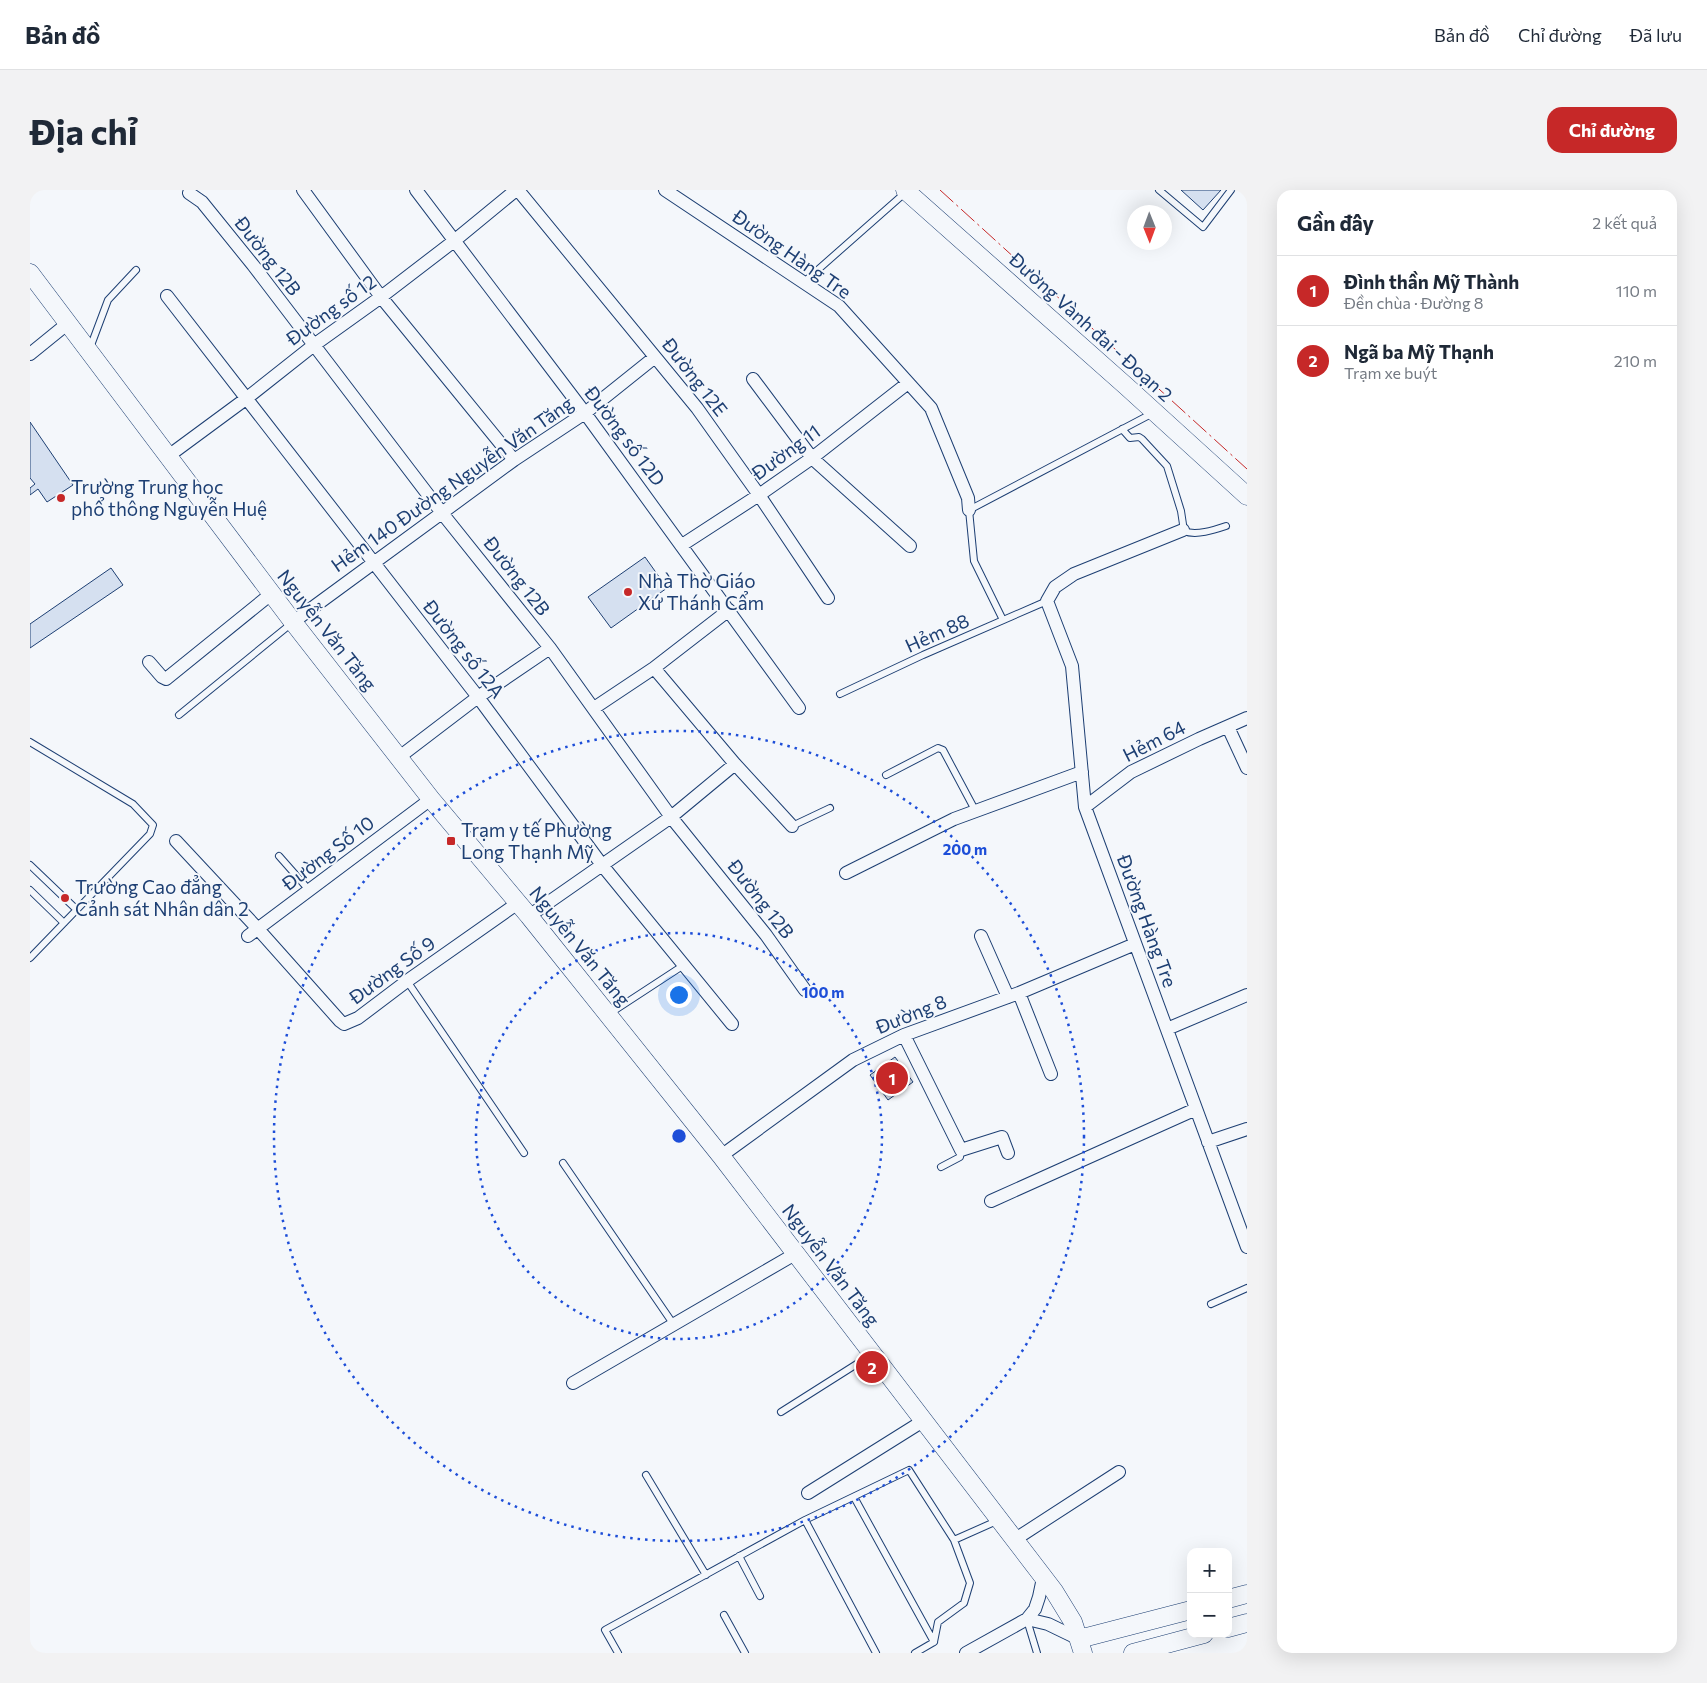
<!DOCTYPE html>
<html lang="vi">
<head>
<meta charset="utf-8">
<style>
	:root { --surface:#fff; --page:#f2f2f3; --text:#1f2937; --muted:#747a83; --line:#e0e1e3; --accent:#c62828 }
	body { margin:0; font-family:Commissioner,sans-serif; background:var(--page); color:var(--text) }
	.controls { position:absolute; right:15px; bottom:15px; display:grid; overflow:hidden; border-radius:10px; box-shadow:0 5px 20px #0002 }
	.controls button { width:45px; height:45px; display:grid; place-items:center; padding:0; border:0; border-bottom:1px solid var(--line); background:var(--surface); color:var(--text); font:25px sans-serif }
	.compass { position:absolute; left:1097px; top:15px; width:45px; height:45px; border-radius:50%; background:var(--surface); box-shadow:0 5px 20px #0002; rotate:179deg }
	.you { position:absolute; left:648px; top:804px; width:18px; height:18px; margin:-12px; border:4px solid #fff; border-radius:50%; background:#1a73e8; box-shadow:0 0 0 8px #1a73e833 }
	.badge { display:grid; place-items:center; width:32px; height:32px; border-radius:50%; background:var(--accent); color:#fff; font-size:16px; font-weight:700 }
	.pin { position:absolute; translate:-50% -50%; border:2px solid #fff; box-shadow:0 1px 5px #0006 }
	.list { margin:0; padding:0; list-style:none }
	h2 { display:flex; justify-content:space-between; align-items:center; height:65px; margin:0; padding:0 20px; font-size:21px }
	h2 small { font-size:16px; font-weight:400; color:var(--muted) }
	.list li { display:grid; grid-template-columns:32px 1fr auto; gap:15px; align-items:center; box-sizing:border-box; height:70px; padding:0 20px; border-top:1px solid var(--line) }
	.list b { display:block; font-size:19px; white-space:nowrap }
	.list p { margin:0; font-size:16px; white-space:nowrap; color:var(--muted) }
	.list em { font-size:16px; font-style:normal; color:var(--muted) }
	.map { position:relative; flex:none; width:1217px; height:1463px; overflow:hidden; border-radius:15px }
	header { display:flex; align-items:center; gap:30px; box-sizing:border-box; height:70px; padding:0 25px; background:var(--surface); border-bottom:1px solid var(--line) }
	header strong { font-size:24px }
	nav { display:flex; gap:28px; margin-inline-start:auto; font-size:18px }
	.intro { display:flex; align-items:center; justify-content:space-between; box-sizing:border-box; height:120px; padding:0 30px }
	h1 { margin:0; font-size:35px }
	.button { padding:12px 22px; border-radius:15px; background:var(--accent); color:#fff; font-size:18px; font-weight:700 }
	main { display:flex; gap:30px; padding:0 30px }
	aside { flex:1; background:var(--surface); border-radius:15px; box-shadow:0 5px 20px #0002 }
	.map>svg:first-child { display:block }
	.building { fill:#d5e0f0; stroke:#1d3f73 }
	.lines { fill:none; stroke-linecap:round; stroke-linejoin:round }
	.lane-casing { stroke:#1d3f73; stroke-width:8 }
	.street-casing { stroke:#1d3f73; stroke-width:14 }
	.secondary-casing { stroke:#1d3f73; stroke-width:19 }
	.lane { stroke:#f4f7fb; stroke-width:6 }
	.street { stroke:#f4f7fb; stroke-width:12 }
	.secondary { stroke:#f4f7fb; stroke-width:18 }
	.power { stroke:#c62828; stroke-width:1; stroke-dasharray:18 4 2.5 4; stroke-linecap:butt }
	.ring { fill:none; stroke:#1d4ed8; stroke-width:2.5; stroke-dasharray:2.5 5 }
	.poi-dot { fill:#c62828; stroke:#f4f7fb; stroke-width:2 }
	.labels { text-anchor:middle; stroke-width:4; stroke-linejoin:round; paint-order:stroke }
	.street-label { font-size:19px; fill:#1d3f73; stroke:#f4f7fb }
	.poi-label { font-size:19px; fill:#1d3f73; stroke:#f4f7fb; text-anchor:start }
	.centre { fill:#1d4ed8; stroke:#f4f7fb; stroke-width:2.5 }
	.ring-label { font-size:15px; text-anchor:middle; font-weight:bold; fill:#1d4ed8; stroke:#f4f7fb; stroke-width:4; stroke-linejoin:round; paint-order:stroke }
</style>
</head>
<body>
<header>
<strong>Bản đồ</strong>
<nav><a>Bản đồ</a><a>Chỉ đường</a><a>Đã lưu</a></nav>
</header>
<div class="intro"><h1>Địa chỉ</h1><a class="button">Chỉ đường</a></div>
<main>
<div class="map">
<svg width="1217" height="1463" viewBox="0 0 1217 1463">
	<rect width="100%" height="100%" fill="#f4f7fb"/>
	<path class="building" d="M1151,0h40l-18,20z
		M0,232l43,63 -26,17 -9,-13 -8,6v-7l5,-4 -5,-6z
		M615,367l22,31 -56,40 -23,-31z
		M81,378l12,17 -93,63v-24z
		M865,867l18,25 -25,18 -18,-25z"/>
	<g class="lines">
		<defs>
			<path id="lane" d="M1129,0l44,37 28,-37
				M774,92l102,-90
				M60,158l18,-48 28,-30
				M1092,239l8,9 9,-1 3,2 25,27 14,45 3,20c12,5 30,-1 42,-5
				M973,430l-29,-59 -5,-51 184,-97
				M810,504l83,-39 124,-54
				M149,525l113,-92
				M0,552l103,62 20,21 -3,9 -120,124
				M856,585l52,-27 5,2 32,60
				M762,636l38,-18
				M249,666l30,34
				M0,675l46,44
				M0,700l34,33
				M377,791l117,172
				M579,824l75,-49
				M533,973l111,162
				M911,977l19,-10 1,-7
				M1181,1114l36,-16
				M751,1222l90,-57
				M616,1285l60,100
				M824,1307l80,145
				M775,1330l71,133
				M924,1350l45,-20
				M709,1366l21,40
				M694,1425l21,38
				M997,1430l10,33
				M588,1463l-13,-23 200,-110 104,-50 45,70 16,43 -6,20 -26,19 -4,20 -19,11"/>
			<path id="street" d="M273,0l78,107 133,163
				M386,0l169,223 214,295
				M488,0l179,218 62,87 69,103
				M635,0l174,116 92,102 37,90 1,12
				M159,3l13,9 51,63 189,248 108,135 121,169 95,118 39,55
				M137,106l311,401 124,168 130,159
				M0,164l37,-30
				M723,189l59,79 98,88
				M137,267l80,-59 67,-53 67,-48 73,-56 62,-51
				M1153,340l-109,44 -19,13 -8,14 25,65 13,141 162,440
				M652,355l77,-50 53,-37 96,-75
				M263,432l221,-162 71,-47 70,-56
				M119,472l13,15 4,2 105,-85
				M624,478l81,96 57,62
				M564,518l60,-40 75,-58
				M1198,537l19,41
				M368,568l80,-61 72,-49
				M1055,617l46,-35 68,-33 48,-21
				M146,651l82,88 82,92 4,3 14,-6 49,-37 111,-78
				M816,683l108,-54 128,-47
				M499,726l142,-99 64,-53
				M218,746l183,-137
				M951,746l27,61
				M989,803l32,81
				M1137,839l80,-34
				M874,845l57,115 41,-13 6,16
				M1178,952l39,-13
				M691,966l132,-96 51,-25 115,-42 116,-49
				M961,1011l205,-92
				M543,1193l222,-129
				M778,1303l115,-72
				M984,1350l105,-68
				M997,1429l21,5 31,15
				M936,1463l61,-34 8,-10 4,-12 4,-19"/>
			<path id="secondary" d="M875,0l221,196 121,110
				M0,83l263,349 138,177 98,117 192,240 333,435 19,31 10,31
				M1198,1409l19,-5
				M1198,1438l19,-5
				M1049,1449l112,-29
				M1103,1463l71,-19"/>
		</defs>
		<use href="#lane" class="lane-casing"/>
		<use href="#street" class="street-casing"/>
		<use href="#secondary" class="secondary-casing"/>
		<use href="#lane" class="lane"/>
		<use href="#street" class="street"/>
		<use href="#secondary" class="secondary"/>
		<path class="power" d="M910,0l307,279"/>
	</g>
	<g class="ring">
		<circle cx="649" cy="946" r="203"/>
		<circle cx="649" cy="946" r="405"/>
	</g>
	<g class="poi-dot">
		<circle cx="31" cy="308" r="5"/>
		<circle cx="598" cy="402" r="5"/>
		<rect x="416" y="646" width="10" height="10" rx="2.5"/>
		<circle cx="35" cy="708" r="5"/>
	</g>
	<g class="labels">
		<g class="street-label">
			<text transform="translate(762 64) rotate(35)" y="7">Đường Hàng Tre</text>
			<text transform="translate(238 66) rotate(52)" y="7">Đường 12B</text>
			<text transform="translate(301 120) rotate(-36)" y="7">Đường số 12</text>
			<text transform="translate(1061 137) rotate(42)" y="7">Đường Vành đai - Đoạn 2</text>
			<text transform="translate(665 187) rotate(52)" y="7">Đường 12E</text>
			<text transform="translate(595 246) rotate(53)" y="7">Đường số 12D</text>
			<text transform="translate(756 262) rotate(-36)" y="7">Đường 11</text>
			<text transform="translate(422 294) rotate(-35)" y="7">Hẻm 140 Đường Nguyễn Văn Tăng</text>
			<text transform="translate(487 386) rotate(52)" y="7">Đường 12B</text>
			<text transform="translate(297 440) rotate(52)" y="7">Nguyễn Văn Tăng</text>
			<text transform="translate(907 443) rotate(-24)" y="7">Hẻm 88</text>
			<text transform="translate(434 459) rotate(52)" y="7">Đường số 12A</text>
			<text transform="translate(1124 551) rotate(-27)" y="7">Hẻm 64</text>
			<text transform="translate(298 663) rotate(-37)" y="7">Đường Số 10</text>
			<text transform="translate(731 709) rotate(52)" y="7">Đường 12B</text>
			<text transform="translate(1117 731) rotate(70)" y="7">Đường Hàng Tre</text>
			<text transform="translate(550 756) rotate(51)" y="7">Nguyễn Văn Tăng</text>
			<text transform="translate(362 780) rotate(-36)" y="7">Đường Số 9</text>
			<text transform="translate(881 824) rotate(-22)" y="7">Đường 8</text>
			<text transform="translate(801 1075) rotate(53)" y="7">Nguyễn Văn Tăng</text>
		</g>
		<g class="poi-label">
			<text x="41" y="304">Trường Trung học<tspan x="41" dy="22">phổ thông Nguyễn Huệ</tspan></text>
			<text x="608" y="398">Nhà Thờ Giáo<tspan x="608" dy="22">Xứ Thánh Cẩm</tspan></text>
			<text x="431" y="647">Trạm y tế Phường<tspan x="431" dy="22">Long Thạnh Mỹ</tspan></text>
			<text x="45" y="704">Trường Cao đẳng<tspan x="45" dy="22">Cảnh sát Nhân dân 2</tspan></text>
		</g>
	</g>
	<circle cx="649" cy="946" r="8" class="centre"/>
	<g class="ring-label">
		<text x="935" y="665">200 m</text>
		<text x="793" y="808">100 m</text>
	</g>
</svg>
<div class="controls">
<button>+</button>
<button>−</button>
</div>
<svg class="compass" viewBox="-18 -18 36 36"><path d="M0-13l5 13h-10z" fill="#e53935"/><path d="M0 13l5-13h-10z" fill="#747a83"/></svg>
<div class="you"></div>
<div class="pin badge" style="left:862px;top:888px">1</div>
<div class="pin badge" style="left:842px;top:1177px">2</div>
</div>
<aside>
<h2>Gần đây<small>2 kết quả</small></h2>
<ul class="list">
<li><span class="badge">1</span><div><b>Đình thần Mỹ Thành</b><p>Đền chùa · Đường 8</p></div><em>110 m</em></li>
<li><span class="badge">2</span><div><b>Ngã ba Mỹ Thạnh</b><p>Trạm xe buýt</p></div><em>210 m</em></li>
</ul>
</aside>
</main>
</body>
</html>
